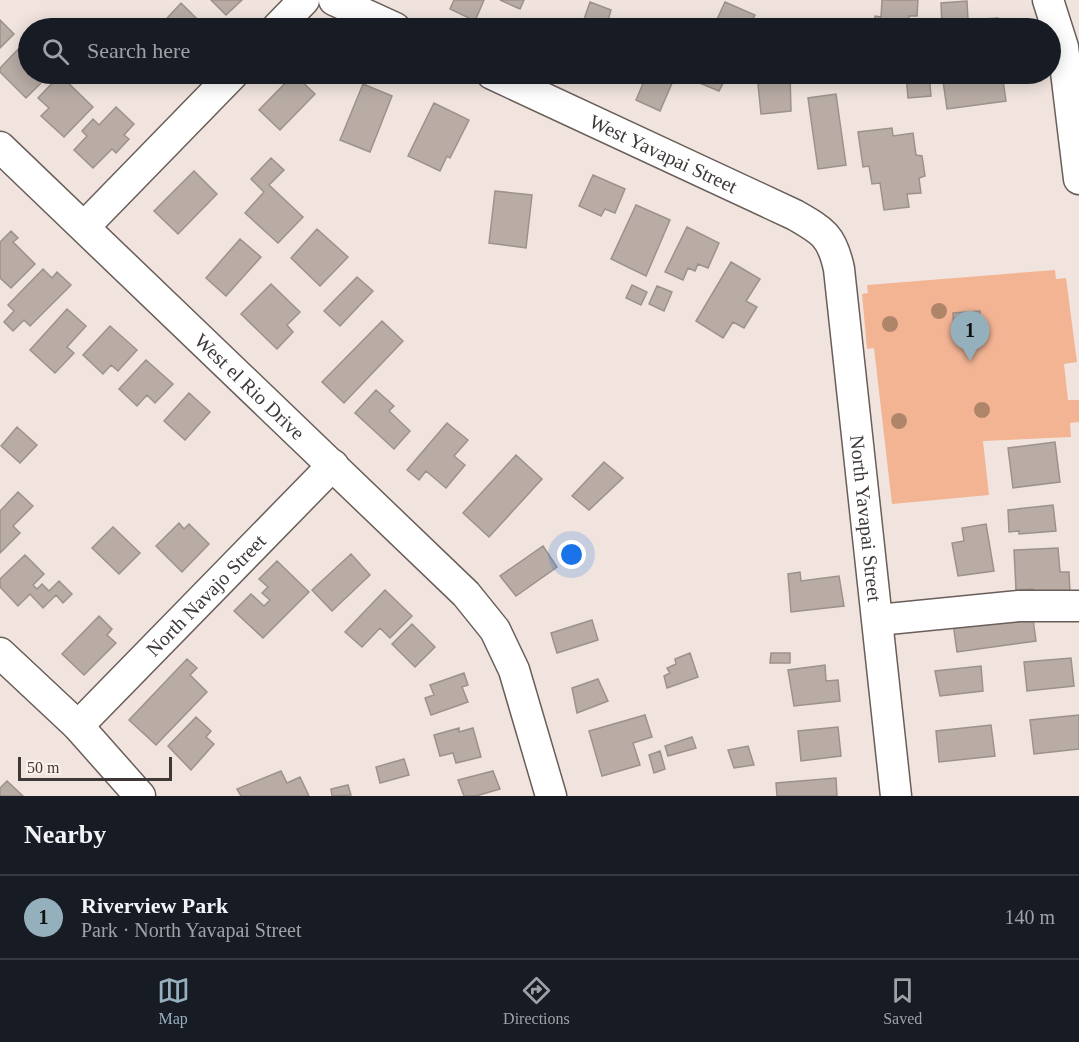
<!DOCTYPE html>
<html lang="en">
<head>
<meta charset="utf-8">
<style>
	:root { --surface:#171b24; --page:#20242c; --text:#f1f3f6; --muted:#9ea1a6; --line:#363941; --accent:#95b0bd }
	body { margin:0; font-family:Georgia,serif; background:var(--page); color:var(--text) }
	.scale { position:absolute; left:18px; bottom:15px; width:154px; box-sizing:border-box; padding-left:6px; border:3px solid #3e3937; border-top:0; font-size:16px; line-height:21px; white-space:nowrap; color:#3e3937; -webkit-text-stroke:4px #fef1eb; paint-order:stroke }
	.you { position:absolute; left:572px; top:555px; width:21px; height:21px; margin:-15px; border:4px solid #fff; border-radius:50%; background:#1a73e8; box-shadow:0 0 0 9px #1a73e833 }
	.badge { display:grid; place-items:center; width:39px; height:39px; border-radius:50%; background:var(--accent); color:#111; font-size:20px; font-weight:700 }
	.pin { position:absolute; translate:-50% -50px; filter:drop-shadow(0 2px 3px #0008) }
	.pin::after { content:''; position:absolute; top:32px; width:21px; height:18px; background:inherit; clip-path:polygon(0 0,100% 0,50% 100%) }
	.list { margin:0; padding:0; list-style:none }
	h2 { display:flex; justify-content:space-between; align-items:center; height:78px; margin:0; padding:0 24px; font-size:26px }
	h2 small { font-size:20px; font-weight:400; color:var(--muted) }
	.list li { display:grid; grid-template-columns:39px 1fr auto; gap:18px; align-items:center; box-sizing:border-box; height:84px; padding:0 24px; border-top:2px solid var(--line) }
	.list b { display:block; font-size:22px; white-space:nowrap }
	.list p { margin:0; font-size:20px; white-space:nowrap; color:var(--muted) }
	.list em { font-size:20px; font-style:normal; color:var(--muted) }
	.icon { flex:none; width:33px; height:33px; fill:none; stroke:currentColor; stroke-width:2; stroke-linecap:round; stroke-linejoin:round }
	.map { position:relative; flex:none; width:1079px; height:796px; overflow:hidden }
	.search { position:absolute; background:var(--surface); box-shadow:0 3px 15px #0003; left:18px; right:18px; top:18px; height:66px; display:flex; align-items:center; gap:15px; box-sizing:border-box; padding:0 21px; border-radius:33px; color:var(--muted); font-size:22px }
	.sheet { height:162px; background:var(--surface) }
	nav { display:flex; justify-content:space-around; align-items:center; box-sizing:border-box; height:84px; border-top:2px solid var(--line); background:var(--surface); font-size:16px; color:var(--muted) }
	nav a { display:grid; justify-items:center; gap:3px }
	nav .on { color:var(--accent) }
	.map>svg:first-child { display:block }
	.green { fill:#f3b494 }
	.building { fill:#b8aca5; stroke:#9d918b; stroke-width:1.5 }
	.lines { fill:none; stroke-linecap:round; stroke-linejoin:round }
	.minor-casing { stroke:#695e59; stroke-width:33 }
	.minor { stroke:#fff; stroke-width:30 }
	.tree { fill:#af856a }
	.labels { text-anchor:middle; stroke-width:5; stroke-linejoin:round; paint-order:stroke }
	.street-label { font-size:20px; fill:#3e3937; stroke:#fef1eb }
</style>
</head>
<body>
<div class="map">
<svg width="1079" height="796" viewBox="0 0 1079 796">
	<rect width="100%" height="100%" fill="#f1e4de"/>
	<path class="green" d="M1055,270l1,9 10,-1 11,84 -13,2 4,36h11v22l-9,1 1,14 -88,4 6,54 -97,9 -18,-156 -7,1 -5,-55 6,-1 -1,-8z"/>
	<path class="building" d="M211,0h31l-16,15z
		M454,0h30l-9,21 -25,-12z
		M500,0h24l-4,9z
		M882,0h36l-1,16h-8v12h-35l1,-12 6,1z
		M967,1l1,19 30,-2 1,10 -57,-2 -1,-23z
		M590,2l21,8 -4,14 9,2v2h-35z
		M725,2l30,13 -7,13h-35z
		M181,3l25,25h-48z
		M0,20l14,14 -14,14z
		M27,40l1,34h22l-24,24 -26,-26v-4z
		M294,74l21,20 -35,36 -21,-20z
		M647,74h29l-16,37 -24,-11z
		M692,74h36l-9,17 -29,-12z
		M757,74h33l1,37 -30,3z
		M906,74h23l2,22 -23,2z
		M942,74h60l4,27 -59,8z
		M60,75l33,32 -29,30 -23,-21 8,-8 -11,-10z
		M363,84l29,12 -22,56 -30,-12z
		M836,94l10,71 -28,4 -10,-71z
		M434,103l35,17 -19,38 -3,-2 -7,15 -32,-15z
		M116,107l18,17 -10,11 5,4 -13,14 -4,-4 -19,19 -19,-18 13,-14 -5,-5 11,-12 6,6z
		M892,128l1,8 20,-3 3,22 6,1 3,20 -6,2 2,15 -14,1 2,13 -25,3 -4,-27 -8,1 -3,-18 -6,1 -5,-35z
		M271,158l13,12 -15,15 34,32 -25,26 -33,-30 19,-21 -13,-13z
		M194,171l23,23 -39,40 -24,-23z
		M593,175l32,14 -10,24 -10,-4 -4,7 -22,-10z
		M495,191l37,4 -6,53 -37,-5z
		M636,205l34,15 -24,56 -35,-17z
		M687,227l32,16 -11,25 -10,-4 -3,7 -7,-3 -5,12 -18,-8z
		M317,229l31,28 -28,29 -29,-28z
		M11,231l7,7 -5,4 22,22 -24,24 -11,-10v-36z
		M240,239l21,18 -35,39 -20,-18z
		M731,262l29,17 -14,22 11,6 -13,21 -11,-6 -10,16 -27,-17z
		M43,269l9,9 5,-6 14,13 -41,41 -6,-6 -11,11 -9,-9 10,-11 -6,-6z
		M357,277l16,14 -33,35 -16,-15z
		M271,284l29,28 -13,13 6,7 -16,17 -36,-35z
		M632,285l15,7 -6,13 -15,-7z
		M657,286l15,6 -8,19 -15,-7z
		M67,309l19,17 -19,21 7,6 -19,20 -25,-23z
		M980,311l1,19 -27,3 -1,-20z
		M382,321l21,20 -59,62 -22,-21z
		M110,326l27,24 -19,21 -7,-6 -8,9 -20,-19z
		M146,360l27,24 -18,19 -8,-8 -10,11 -18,-17z
		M376,390l18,16 -5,5 21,20 -16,18 -39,-36z
		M189,393l21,19 -25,28 -21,-19z
		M447,423l21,17 -14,16 11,9 -19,23 -20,-17 -7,9 -12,-10z
		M17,427l20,18 -17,18 -19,-17z
		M1055,442l5,40 -47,6 -5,-40z
		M516,455l26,24 -53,58 -26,-24z
		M604,462l19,16 -34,32 -17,-14z
		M18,492l15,14 -20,20 7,7 -20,20v-42z
		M1053,505l3,26 -37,3v-3l-10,1 -1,-22z
		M179,523l5,6 5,-5 20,20 -27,28 -26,-26z
		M986,524l8,47 -36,5 -6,-33 12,-2 -2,-13z
		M113,527l27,26 -21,21 -27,-26z
		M543,546l14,21 -41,29 -16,-20z
		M1058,548l2,24h9l1,20 -37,2v-5l-17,1 -2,-40z
		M351,554l19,21 -38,36 -20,-21z
		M25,555l19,19 -11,11 4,4 5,-5 7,7 10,-10 13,13 -9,9 -7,-8 -13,13 -13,-14 -12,12 -18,-19v-8z
		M277,561l32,31 -46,46 -29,-27 17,-17 13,12 6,-6 -8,-7 6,-6 -9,-8z
		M800,572l1,9 38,-5 5,30 -53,6 -3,-38z
		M385,590l27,26 -22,22 -10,-10 -18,19 -17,-15z
		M1032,612l4,29 -79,11 -4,-29z
		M99,616l13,13 -5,6 9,8 -32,32 -22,-21z
		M592,620l6,20 -41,13 -6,-20z
		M412,624l23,23 -20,20 -23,-23z
		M690,653l8,24 -31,11 -3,-12 6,-3 -3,-5 9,-4 -1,-5z
		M771,653h19v10h-20z
		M1071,658l3,28 -47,5 -3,-29z
		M187,659l10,9 -7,7 17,17 -51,53 -27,-25z
		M825,665l1,16 12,-1 2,21 -46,5 -6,-36z
		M981,666l2,25 -43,5 -5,-25z
		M464,673l4,12 -6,2 6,15 -37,13 -6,-17 9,-3 -4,-10z
		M598,679l10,22 -31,12 -5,-25z
		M645,715l7,22 -19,6 7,22 -38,11 -13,-45z
		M1079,715v34l-45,5 -4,-34z
		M196,717l15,14 -5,6 8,7 -23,26 -23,-24z
		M991,725l4,31 -56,6 -3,-31z
		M838,727l3,29 -40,5 -3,-30z
		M459,728v4l14,-4 8,29 -25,6 -3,-10 -13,3 -6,-21z
		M692,737l4,11 -28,8 -3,-10z
		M748,746l6,19 -20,3 -6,-18z
		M660,751l5,18 -11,4 -5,-18z
		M404,759l5,16 -29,8 -4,-16z
		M281,771l6,12 13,-6 9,19h-68l-4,-7z
		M493,771l7,18 -24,7h-12l-6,-16z
		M836,778l1,18h-60l-1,-13z
		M7,781l16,15h-23v-8z
		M348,785l3,10 -19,1 -1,-7z"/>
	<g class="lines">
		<defs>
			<g id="minor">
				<path d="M334,0l61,28"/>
				<path d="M1048,0l15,47 16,132"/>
				<path d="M277,28l27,-28"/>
				<path id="s1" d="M492,74l303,141c28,16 37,21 44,54l57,527"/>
				<path id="s2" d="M0,147l466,447 29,36 19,40 37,126"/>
				<path d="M85,226l148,-152"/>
				<path d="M878,620l141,-14h60"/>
				<path d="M0,653l78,73 62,70"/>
				<path id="s3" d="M78,726l255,-261"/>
			</g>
		</defs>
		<use href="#minor" class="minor-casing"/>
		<use href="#minor" class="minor"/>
	</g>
	<g class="tree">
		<circle cx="939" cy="311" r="8"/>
		<circle cx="890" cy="324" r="8"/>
		<circle cx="982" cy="410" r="8"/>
		<circle cx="899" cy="421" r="8"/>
	</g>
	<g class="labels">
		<g class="street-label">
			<text dy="7" stroke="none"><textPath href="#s1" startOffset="189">West Yavapai Street</textPath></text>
			<text dy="7" stroke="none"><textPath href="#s2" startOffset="346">West el Rio Drive</textPath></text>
			<text dy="7" stroke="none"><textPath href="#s1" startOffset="658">North Yavapai Street</textPath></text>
			<text dy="7" stroke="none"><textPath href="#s3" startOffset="183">North Navajo Street</textPath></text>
		</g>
	</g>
</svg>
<div class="scale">50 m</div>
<div class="you"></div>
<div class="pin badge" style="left:970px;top:361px">1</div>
<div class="search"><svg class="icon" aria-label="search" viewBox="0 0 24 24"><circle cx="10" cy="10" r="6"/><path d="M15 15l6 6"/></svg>Search here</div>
</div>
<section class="sheet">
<h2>Nearby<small></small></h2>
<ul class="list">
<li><span class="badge">1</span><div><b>Riverview Park</b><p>Park · North Yavapai Street</p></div><em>140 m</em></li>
</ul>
</section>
<nav>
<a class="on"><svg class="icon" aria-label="map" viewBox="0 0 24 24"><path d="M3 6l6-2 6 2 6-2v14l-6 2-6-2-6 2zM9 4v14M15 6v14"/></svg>Map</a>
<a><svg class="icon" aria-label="directions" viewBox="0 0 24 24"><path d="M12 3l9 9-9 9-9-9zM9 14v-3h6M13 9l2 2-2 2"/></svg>Directions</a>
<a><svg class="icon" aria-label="saved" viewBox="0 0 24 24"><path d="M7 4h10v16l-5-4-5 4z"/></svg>Saved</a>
</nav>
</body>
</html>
